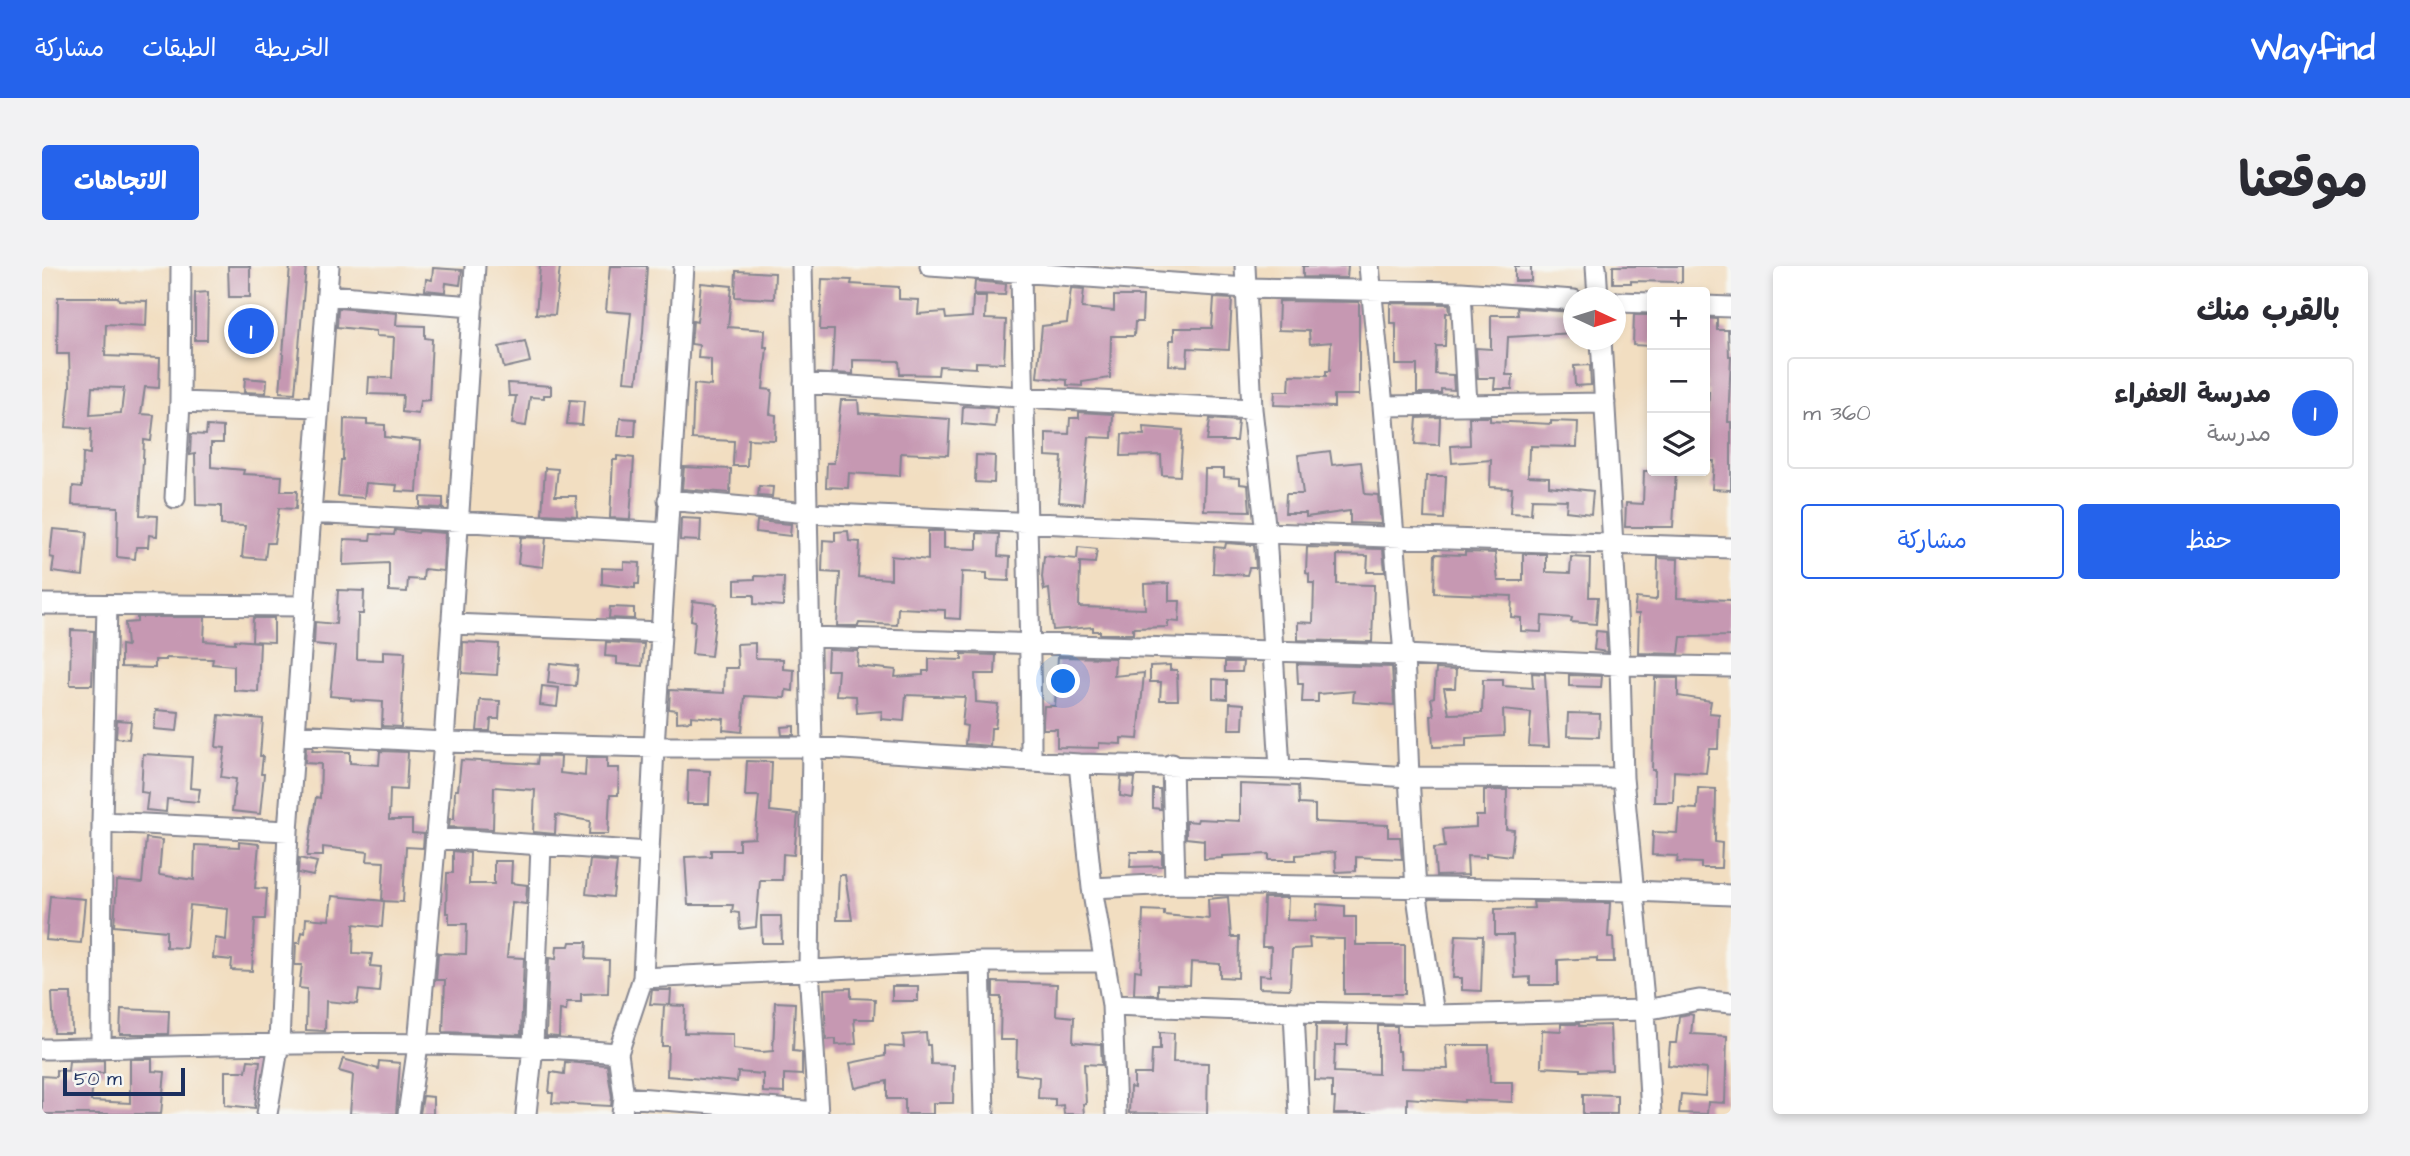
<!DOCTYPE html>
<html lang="ar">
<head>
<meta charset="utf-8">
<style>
	:root { --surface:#fff; --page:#f2f2f3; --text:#2b2b33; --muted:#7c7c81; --line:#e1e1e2; --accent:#2563eb }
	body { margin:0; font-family:"Architects Daughter","Playpen Sans Arabic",sans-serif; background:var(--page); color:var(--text); direction:rtl }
	.controls { position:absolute; right:21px; top:21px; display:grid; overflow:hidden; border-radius:7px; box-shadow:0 4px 10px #0003 }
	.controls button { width:63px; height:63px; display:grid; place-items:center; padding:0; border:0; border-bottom:2px solid var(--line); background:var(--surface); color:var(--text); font:35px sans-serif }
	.compass { position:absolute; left:1521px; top:21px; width:63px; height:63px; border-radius:50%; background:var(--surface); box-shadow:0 4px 10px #0003; rotate:94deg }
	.scale { position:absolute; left:21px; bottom:18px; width:122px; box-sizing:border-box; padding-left:7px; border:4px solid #1b2f5e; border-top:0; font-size:19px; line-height:24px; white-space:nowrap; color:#1b2f5e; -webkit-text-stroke:5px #f6f6f2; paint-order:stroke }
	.you { position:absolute; left:1022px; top:416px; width:24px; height:24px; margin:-18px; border:5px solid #fff; border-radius:50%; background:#1a73e8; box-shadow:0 0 0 10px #1a73e833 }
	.badge { display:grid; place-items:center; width:46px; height:46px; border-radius:50%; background:var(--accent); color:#fff; font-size:23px; font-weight:700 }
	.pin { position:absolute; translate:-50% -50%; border:4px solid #fff; box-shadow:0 2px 7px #0006 }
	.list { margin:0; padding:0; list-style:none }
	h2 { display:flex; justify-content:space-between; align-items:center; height:91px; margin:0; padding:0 28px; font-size:30px }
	h2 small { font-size:23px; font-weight:400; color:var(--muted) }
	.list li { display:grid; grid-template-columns:46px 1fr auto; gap:21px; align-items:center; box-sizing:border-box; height:112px; margin:0 14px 14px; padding:0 14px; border:2px solid var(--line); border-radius:7px }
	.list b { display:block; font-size:26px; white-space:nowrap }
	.list p { margin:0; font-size:23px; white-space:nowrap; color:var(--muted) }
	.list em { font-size:23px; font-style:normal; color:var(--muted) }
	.actions { display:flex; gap:14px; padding:21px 28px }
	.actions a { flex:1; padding:16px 0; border:2px solid var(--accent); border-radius:7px; text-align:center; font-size:24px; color:var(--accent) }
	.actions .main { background:var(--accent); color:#fff }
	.icon { flex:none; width:38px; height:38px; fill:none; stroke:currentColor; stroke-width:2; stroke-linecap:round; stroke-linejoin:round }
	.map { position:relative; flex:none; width:1689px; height:848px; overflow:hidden; direction:ltr; border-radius:7px }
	header { display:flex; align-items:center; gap:42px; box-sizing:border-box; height:98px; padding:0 35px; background:var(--accent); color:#fff }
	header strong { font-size:33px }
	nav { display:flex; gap:38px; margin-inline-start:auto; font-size:24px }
	.intro { display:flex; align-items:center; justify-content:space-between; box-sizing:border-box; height:168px; padding:0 42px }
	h1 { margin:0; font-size:49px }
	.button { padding:18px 32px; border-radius:7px; background:var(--accent); color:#fff; font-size:24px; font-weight:700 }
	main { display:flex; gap:42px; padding:0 42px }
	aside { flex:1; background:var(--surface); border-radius:7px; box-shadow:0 4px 10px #0003 }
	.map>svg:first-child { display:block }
	.building { fill:#c698b2; fill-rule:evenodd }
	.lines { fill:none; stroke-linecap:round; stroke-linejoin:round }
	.minor-casing { stroke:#868690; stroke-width:23 }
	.minor { stroke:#fff; stroke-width:19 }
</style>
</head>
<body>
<header>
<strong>Wayfind</strong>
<nav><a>الخريطة</a><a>الطبقات</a><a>مشاركة</a></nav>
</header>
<div class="intro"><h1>موقعنا</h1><a class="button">الاتجاهات</a></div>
<main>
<aside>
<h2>بالقرب منك<small></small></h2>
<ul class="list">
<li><span class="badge">1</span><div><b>مدرسة العفراء</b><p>مدرسة</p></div><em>360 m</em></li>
</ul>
<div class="actions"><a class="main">حفظ</a><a>مشاركة</a></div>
</aside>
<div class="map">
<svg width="1689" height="848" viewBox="0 0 1689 848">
	<rect width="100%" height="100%" fill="#f6f6f2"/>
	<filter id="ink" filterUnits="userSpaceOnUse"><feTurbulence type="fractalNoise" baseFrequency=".0143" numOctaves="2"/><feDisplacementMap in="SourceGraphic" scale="14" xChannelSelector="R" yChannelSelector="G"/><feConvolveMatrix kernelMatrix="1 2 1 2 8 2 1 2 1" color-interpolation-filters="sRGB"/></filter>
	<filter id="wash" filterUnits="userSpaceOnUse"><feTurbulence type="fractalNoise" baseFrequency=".00686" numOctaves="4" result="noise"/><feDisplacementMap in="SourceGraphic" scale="28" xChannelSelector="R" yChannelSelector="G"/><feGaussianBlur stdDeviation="1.57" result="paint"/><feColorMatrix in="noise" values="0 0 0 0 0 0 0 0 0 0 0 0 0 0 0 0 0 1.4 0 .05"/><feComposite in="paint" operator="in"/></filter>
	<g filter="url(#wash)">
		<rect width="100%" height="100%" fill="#f2dec1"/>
		<g id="blocks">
			<path class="building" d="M186,0h22v31h-21z
				M248,0h16l-11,127 -15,-1z
				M498,0h20l-5,49 -19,-1z
				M568,0h37l-4,66 -6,50 -13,-1 7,-68 -25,-2z
				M1261,0h45l-1,12 -44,-1z
				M1473,0h16v15h-16z
				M1571,0h69v16l-51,-1v2h-18z
				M391,2l29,2 -2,15 -14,-2 -1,9 -20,-2 1,-11 6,1z
				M694,5l39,2 -1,26 -39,-2z
				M780,13l30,1 -1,4 48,3v12l20,1 -1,14 27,-2 1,7 26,-2 1,-21h13l-1,23 21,1 -2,43 -28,-1v6l-37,-2 -1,9 -38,-1 -1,-13 -46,-1v14l-21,-1 2,-43h-14z
				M933,15l31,3 -1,11 -31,-1z
				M659,17l31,3 -4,41 37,3 -1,17h3l-4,42 9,1 -2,24 6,1 -1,25 -27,-1 -1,27h-14l1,-25 -42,-2 2,-55 17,2v-27l-13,-1 1,-13 -8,-1 2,-23 4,1z
				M1029,22l13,1 -2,19 32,3v-15h29l-1,26h-7l-1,14h-23l-1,42 -28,4v4l-15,-1v-5l-30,-3 5,-51 25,-3z
				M166,26l-1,48h-12v-47z
				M16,31h60l1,3 28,1 -1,25 -40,-2 -1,32 55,2 -1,30 -14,-1 -4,27 13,1 -3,26 -7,-1 -4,75 18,1 -1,20 -8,-1 -1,12h-12l-1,12 -18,-2 1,-50 -46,-2 1,-19 9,1 1,-34 7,1 1,-25 -25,-2 4,-41 -1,-32h-12zM50,121l32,1 -3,25 -31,2z
				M1172,32l18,1 -3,51 -41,-2 -1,18 -18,-1 1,-25h4v-12h38z
				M1237,35l80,1v93h-25v12l-60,-2 1,-14h14l1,-16 36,1v-5h4l1,-29 -21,2 -1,-13 -31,-1z
				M1348,37l59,1 1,9h-4l-1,33h-9l-1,28 18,1 1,15 -13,-1v4h-24v-28h-21v-42h-6z
				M296,42l59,5 -1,12 29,1v12l7,1 -3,61 -9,1 -2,13 -16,-2 1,-17 -35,-1 1,-17 23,1 2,-41 -18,-1v-5l-39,-4z
				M1475,42l56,4v21l-65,4 -2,38h7l-1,14h-18l1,-11h-17l-2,-30 15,1v-34h27z
				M1592,49h18v31l-19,-1z
				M1663,52l12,1v11h11l1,26h2l-3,66h3v68l-19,-1 2,-28h-8l3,-70h-3l1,-9h-2z
				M483,75l5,21 -26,6 -5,-21z
				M1548,99l1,20 -16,1 -1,-20z
				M203,112l22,2 -1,13 -22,-1z
				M466,117l43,3v9h-7v3l-14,-1 -4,29 -14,-2 4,-28h-7z
				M528,134l14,1 -2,24 -15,-1z
				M799,134h17l1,13 91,6 -2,36 -47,-2 -1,23 -51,-3 -1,15 -22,-1 1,-24h7z
				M921,140l34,2 -2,19 -33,-3z
				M1037,146l34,2 -1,24 -23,-1 -6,67 -24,-2 3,-45 -16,-1v-23l23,1 1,-16h9z
				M1398,151l-1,28 -24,-1 2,-26z
				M1427,151h21v4l61,3v-3l27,1 -1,25 -46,-1v3h-2l-1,27 21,1v9l44,5 -2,23 -25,-3 1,-11 -35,-1 -1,15 -21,-1 2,-25 -22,-1 1,-27 -39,3 -1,-17 19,-1z
				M578,152l16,1 -1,17h-17z
				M302,153l23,1v4l18,1v12l35,4 -3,51 -21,-1 1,-6 -31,-2 -2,15 -26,-2 3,-36h2z
				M1168,153l28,2 -2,20h-29z
				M165,160l16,1v16h-12v24l33,3 -1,4 39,2 -1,15h16l-1,18 -17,-1 -5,35h-7l-2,16 -23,-2 3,-31 -24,-1v-19l-25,-1 -1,-51 -5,1 1,-21 15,1z
				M1101,161l40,3 -3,46 -18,-1 -1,-20 -40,1 1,-22 22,1z
				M1288,185l2,14 29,-3 4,32 13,1 3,29 -31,-1v-12l-44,6v-4h-21l1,-19h17l-5,-39z
				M934,189l19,1 -1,27 -19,-1z
				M575,190l17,2 -4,61 -20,-1 3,-58h4z
				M642,201l47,2 -1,24 -48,-4z
				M503,202l13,1 -3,27h21l1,20 -35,-2z
				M1163,203h19v8l16,1v6l8,1 2,26 -46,-1z
				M1602,205h32l-3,56h-48l1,-24 17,1z
				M1384,210h20l-2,43 -20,-1z
				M717,220l14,1 -1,10 -14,-1z
				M378,231l23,1v10l-23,-1z
				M639,252l20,1 -1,22 -20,-1z
				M715,255l34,3 -1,12 -34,-4z
				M11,263l34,3 -4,44 -31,-4 2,-14 -4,-1z
				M353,264l23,3 1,-2 26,2 -2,38 -19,-2 -1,11 -15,-1 -1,13 -18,-1v-28l-46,2 1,-26 26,1 1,-6 23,1z
				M806,265l1,10 11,1 -2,35 33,2v-23l37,4v-29h16v17l33,1v-16l22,1 -1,22 12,1 -1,24 -22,-1v-7l-25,-1 -2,47 -15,-1v-8l-47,-2 -1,17 -38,-2 -1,3h-21l3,-53 -18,-1 1,-32 12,1v-9z
				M479,271l25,1 -3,29 -25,-3z
				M1184,277l28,2 2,23h-7l-2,7 -34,-2 1,-26 11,1z
				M1036,281l19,2 -2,14 -15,-1 -1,45 66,2 -1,-25 25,-1v18h11l-1,21 -11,-1v6l-35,1v6h-33v-3h-7v-4l-40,3 -4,-41 -5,1 -2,-13 2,-21 33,3z
				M1265,281l76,2 2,23h-18l1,-16 -31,-1v29l37,1 -2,57 -74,-2v-18l15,1 1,-40h-5v-9l-3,-1z
				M1423,286l30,1 3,28h25v-27h23v18l24,1 1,-16 19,1 -1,39h9l-2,27 -25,-2 1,-4 -30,-2 -1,16 -20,-1v-13l-10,-1 1,-21 -78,-3 1,-39 30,1z
				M1616,292l20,1 -1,39 54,2v36l-50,1 -2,17 -41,-1 1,-39h-5l2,-16 19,2 2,-2z
				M582,296l16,1 -1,21h-4v4l-33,-4v-16l22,1z
				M713,310l29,1 -1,29 -29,-2v-9h-19v-15l20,-1z
				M296,324l26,1 -1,23h-5l-1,45 26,1v-9l22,1 -4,75 -19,-1 1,-24 -32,-2v-2l-21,-2 5,-50 -21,-2 1,-22 21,2z
				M651,335l24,3 -6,52 -19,-2 3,-33 -4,-1z
				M568,341l24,1v11l-25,-1z
				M95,351h68l-1,24 31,2v-3l25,2 -2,50 -24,-2v-24l-22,-2 1,-5 -47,-1v2h-11v8l-34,-1v-22l6,1 -2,-23 12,-1z
				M211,352h21v24l-22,-1z
				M29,364l23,1 -2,54h-22z
				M1554,365l10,1 1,20 -13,-2z
				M421,376l36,2 -2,31 -35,-2z
				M564,376l38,2 -2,22 -25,-2v-7l-12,-1z
				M713,377v15l28,1v10l11,1 -1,21 -7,-1 -1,8 -40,-2 -3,36 -19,-2 1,-11 -33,-3v5l-14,1v-12l-8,-1 1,-19 54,3 1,-25h13l-1,-24z
				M786,384l30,1 -1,15 39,4 -1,7 28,-2v-4h6v-12l33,1v-6l34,1 -1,19h-20l1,28 22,2 -3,24h-4l-1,18 -25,-2 2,-18 -5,-1 3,-28 -59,-2 -2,26 -23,-2 1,-8 -25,2 -1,-17 -20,-1 2,-25h-11z
				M1016,391l57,1 -1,18 30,-3 -6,66 -17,-1v6l-22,-1v5l-42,-1v-18h-14v-8l1,-15h11z
				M1183,396h18l-1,10h-17z
				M508,397l28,3 -2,20 -28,-3z
				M1255,398l95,3 2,38 -41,-3 1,-11 -36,3v8h-16l1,-18h-5z
				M1128,399v5h7l1,30h-18l1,-18h-11v-16z
				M1394,403l20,1 -1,18h-11l5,26 33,-1 1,-33h20v6l30,2 -1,-15 13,1 4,73 -20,-1 2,-33 -28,-3 1,26 -38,2v8l-33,1 -2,-32h3l-3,-17 3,-1z
				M1527,409l33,1 -1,11 -32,-1z
				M1613,412h23v18l33,5 -2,12 10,1 -1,35h-9l-3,24 -32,-2 -1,31h-19l1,-32h-3z
				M1171,413l14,1v19l-14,-1z
				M500,420l17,2 -2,19 -17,-2z
				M438,434l20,1 -1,18h-8l-1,12h-13z
				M1188,437l14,1 -1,25h-14z
				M114,444l23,2 -2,19 -23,-2z
				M1526,447l32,1 -1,23 -32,-1z
				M177,449l44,4 -3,37h3l-2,18h3l-4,40 -28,-3 4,-32 -15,-2 4,-29 -9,-1z
				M75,454l14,1 -2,18 -13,-1z
				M752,460v9h-12l-1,-8z
				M264,481h7l-1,4 38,1v11l29,2 1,-14 28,1 -2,38 -16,-1 -1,31h23v13l12,1 -1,14 -17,-1 -3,55 -21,-1 2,-39 -17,-1 1,-9 -45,-5v9h-16l9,-59 4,1 1,-34 -16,-1z
				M101,488l49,3 -2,31 10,1 -2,13 -31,-3 -1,13 -20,-2 2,-17 -7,-1z
				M496,490l23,1 -1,16 25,3 1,-18h21v10h12l-1,27h-8l-2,39h-19l1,-13 -34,-6 -1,19 -22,-2 2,-42 -41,-3 -1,42 -44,-2 1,-8h4l1,-29h3l3,-30 76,4z
				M705,495l25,1 -2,49 28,3 -4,41 -11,-1 -1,26h-22l-4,47 -16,2 -1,-16 -7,-1 1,-7h-45l-3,-48 26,-1v-6h28v-11l16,-1 4,-42h-14z
				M646,504l22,1 -1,33h-22z
				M1079,511l14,1 -2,20 -13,-2z
				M1198,518l58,2 1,18 16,1v17l73,3v12h12l2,22 -46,-2v14l-20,1 -1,-20 -39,3v5h-27v-6l-47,2v2l-18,1v-19l-18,-2v-17l11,1 1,-3 42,2z
				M1656,522l18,1 -1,53 7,1 -1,25h-20v-5l-24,-1 1,-6 -26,-1 1,-23 24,1 2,-25 18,1z
				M1111,523h7l1,20 -8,-1z
				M1442,524h23l-1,39 8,1 -3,26 -25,-3v4l-19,-1 1,19 -32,1 -2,-28 11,-1 -2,-18 33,-2v-11h8z
				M104,572l16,2 -3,35 35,5 1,-35 44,2v-5l20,2 -4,44 12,1 -2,30h-10l-3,52 -21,-1 1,-10 -19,-2 2,-20 11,2 2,-31 -38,-4 -4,43 -20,-1v-16l-52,-5 3,-45 25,2z
				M411,585l17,2 -1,31h25v-23h18l-1,22 16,2 -1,19 -14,-2 -5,55 17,1 -3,77 -78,-3 2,-52h-9l2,-27 28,1 1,-30h-18v-11h-3l1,-40h6z
				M1089,586h31v14l-32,1z
				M257,592l18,4 -4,14 -15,-3z
				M548,594l27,2 -4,35 -27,-3z
				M797,609h6l7,45h-15z
				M8,630l35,3 -4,44 -35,-3z
				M290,630l52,5 -2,26 -28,-3 -1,29 19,1 -2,12 11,1 -2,25 -20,-2 -2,14 -31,-3 -1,30 -19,-1 1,-41 -8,-1 3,-23h-7l1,-22h4l2,-11 3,1 1,-15 23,2z
				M1186,631l3,40h8l-1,41 -18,-1v-13l-29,-2 -1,23 -32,-1v11l-24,-1 1,-24 6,1 2,-61 21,1v4l45,4 -1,-20z
				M1222,632h24l-1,22 29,1 1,-17 28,2v11h11v28h49v49h-61v-55l-35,-1 1,10 -18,1 -2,40 -31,-1v-13l11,1 1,-29h-9z
				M1491,636l77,1 -2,34h5l1,25h-17v-4l-39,2v25h-28v-8l-15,1 -2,-43h-18v-26l39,-1z
				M719,650h20l1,27h-20z
				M1414,669l27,1 -2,55 -19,-1v-12h-9z
				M528,676h17l-1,17 23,1 -1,33 -27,1v8h-14l-1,9 -6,-1 -1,27 -13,-1 3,-78 7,1 1,-13h12z
				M951,716l64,2 -1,31 18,2 -1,25 28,2 1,21 -18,-1 2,40h-3l1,10h-20l-1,-9 -8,1v-7l-17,-1 1,-21 -23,-3 1,-34h-17l1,-43h-8z
				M850,720h26v15h-26z
				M809,722v10l24,1 -1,20h-20l2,25 -20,1v-6l-10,1 -2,-51z
				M610,724h19l-1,15 -20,-1z
				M10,727h19l1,40h-18z
				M733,736l20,1 -2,48 9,1v23l-18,-1v19l-21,-1v-18l-25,-2 -1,10 -70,-6 1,-30h-6l2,-41 21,1 -1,27 49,1v15l29,3 11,-1z
				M79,743l48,2 -1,23h-48z
				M1647,748l4,1 -2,19 36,2 -2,67 -17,-1 -1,12 -28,-1 2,-19 24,2 2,-27 -39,-4 2,-22h6l3,-27z
				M1519,758h18v2l31,-1 2,45 -32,1v-2l-39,-2 1,-37 19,1z
				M1274,759h32l-1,20h-12l-1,27 44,2v-48h19v25h3l1,17 47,1 -2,-24h43l1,37h22v20l-48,-2v2l-57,-4v16h-73l1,-16h-3v-17l-17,-1z
				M1118,766l14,1 -1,29 35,1 -1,51 -78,-1 1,-26 4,1v-14h17l1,-24h8z
				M884,767l1,12h3l1,19 23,1 -1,38h-20v11h-28v-15h-18v-18l-32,7 -5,-25 35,-7v-10l19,1 -1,-12z
				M88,793h22v12l13,1 -4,42h-119v-38l14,1v-7l12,1 1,-10 35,-1v13h-10l-3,28 39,2z
				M301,793l35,10 1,-8 21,2 -4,51h-46l3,-39 -14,-4z
				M206,794l12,1 -5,47 -30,-3v-34h21z
				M523,796l42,3 5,32 -1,9 -59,-3 1,-10h-4l2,-21 13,2z
				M1541,828l34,1v19h-34z
				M381,830l10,1v17h-13z"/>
		</g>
	</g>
	<g filter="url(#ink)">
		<use href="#blocks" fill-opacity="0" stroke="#868690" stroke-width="2"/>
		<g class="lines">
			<defs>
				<path id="minor" d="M760,0l10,481 -3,222 9,145
					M888,0l316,22 215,4 113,8
					M979,0c2,165 10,330 10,495
					M1203,0l7,143 14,124 14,236
					M1327,0l14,140 21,249 5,122 7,112 18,126
					M1554,0l2,32
					M1419,26l6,113
					M285,29l146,11
					M1574,36l36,1
					M1663,40l26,1
					M1559,74l19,325 3,113 22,232 6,104
					M762,117l218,14 230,12
					M138,136l138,5
					M1341,140l222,-3
					M133,232l5,-96 1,-136
					M626,234l140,13 458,20 465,15
					M269,247l356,20
					M0,338l262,2
					M409,358l210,8
					M768,371l594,18 216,10 111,2
					M253,468l149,8 210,5h158l267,17 201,5 129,8 214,1
					M1037,498l13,124 20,117 4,109
					M1130,498l3,120
					M60,556l186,9
					M394,572l213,14
					M1050,622l83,-4 458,7 98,4
					M938,696l4,152
					M601,712l337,-16h123
					M1070,739l182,7 140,3 211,-5 54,-10 32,3
					M1252,746l5,102
					M59,782l1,-226 5,-217
					M0,783c192,-4 385,-12 576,4
					M582,831l194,15
					M225,848l12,-71 9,-212 41,-565
					M366,848l10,-69 26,-303 31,-476
					M484,848l7,-68 8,-200
					M580,848l2,-17 -6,-44 25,-75 11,-231 30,-481"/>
			</defs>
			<use href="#minor" class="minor-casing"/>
			<use href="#minor" class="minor"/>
		</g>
	</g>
</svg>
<div class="controls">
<button>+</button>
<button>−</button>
<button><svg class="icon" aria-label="layers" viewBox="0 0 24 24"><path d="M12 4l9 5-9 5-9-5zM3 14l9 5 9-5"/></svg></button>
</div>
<svg class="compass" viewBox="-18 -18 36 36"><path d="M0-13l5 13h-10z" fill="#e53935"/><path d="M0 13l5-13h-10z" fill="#7c7c81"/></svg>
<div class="scale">50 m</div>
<div class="you"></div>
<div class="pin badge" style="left:209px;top:65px">1</div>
</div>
</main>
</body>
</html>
